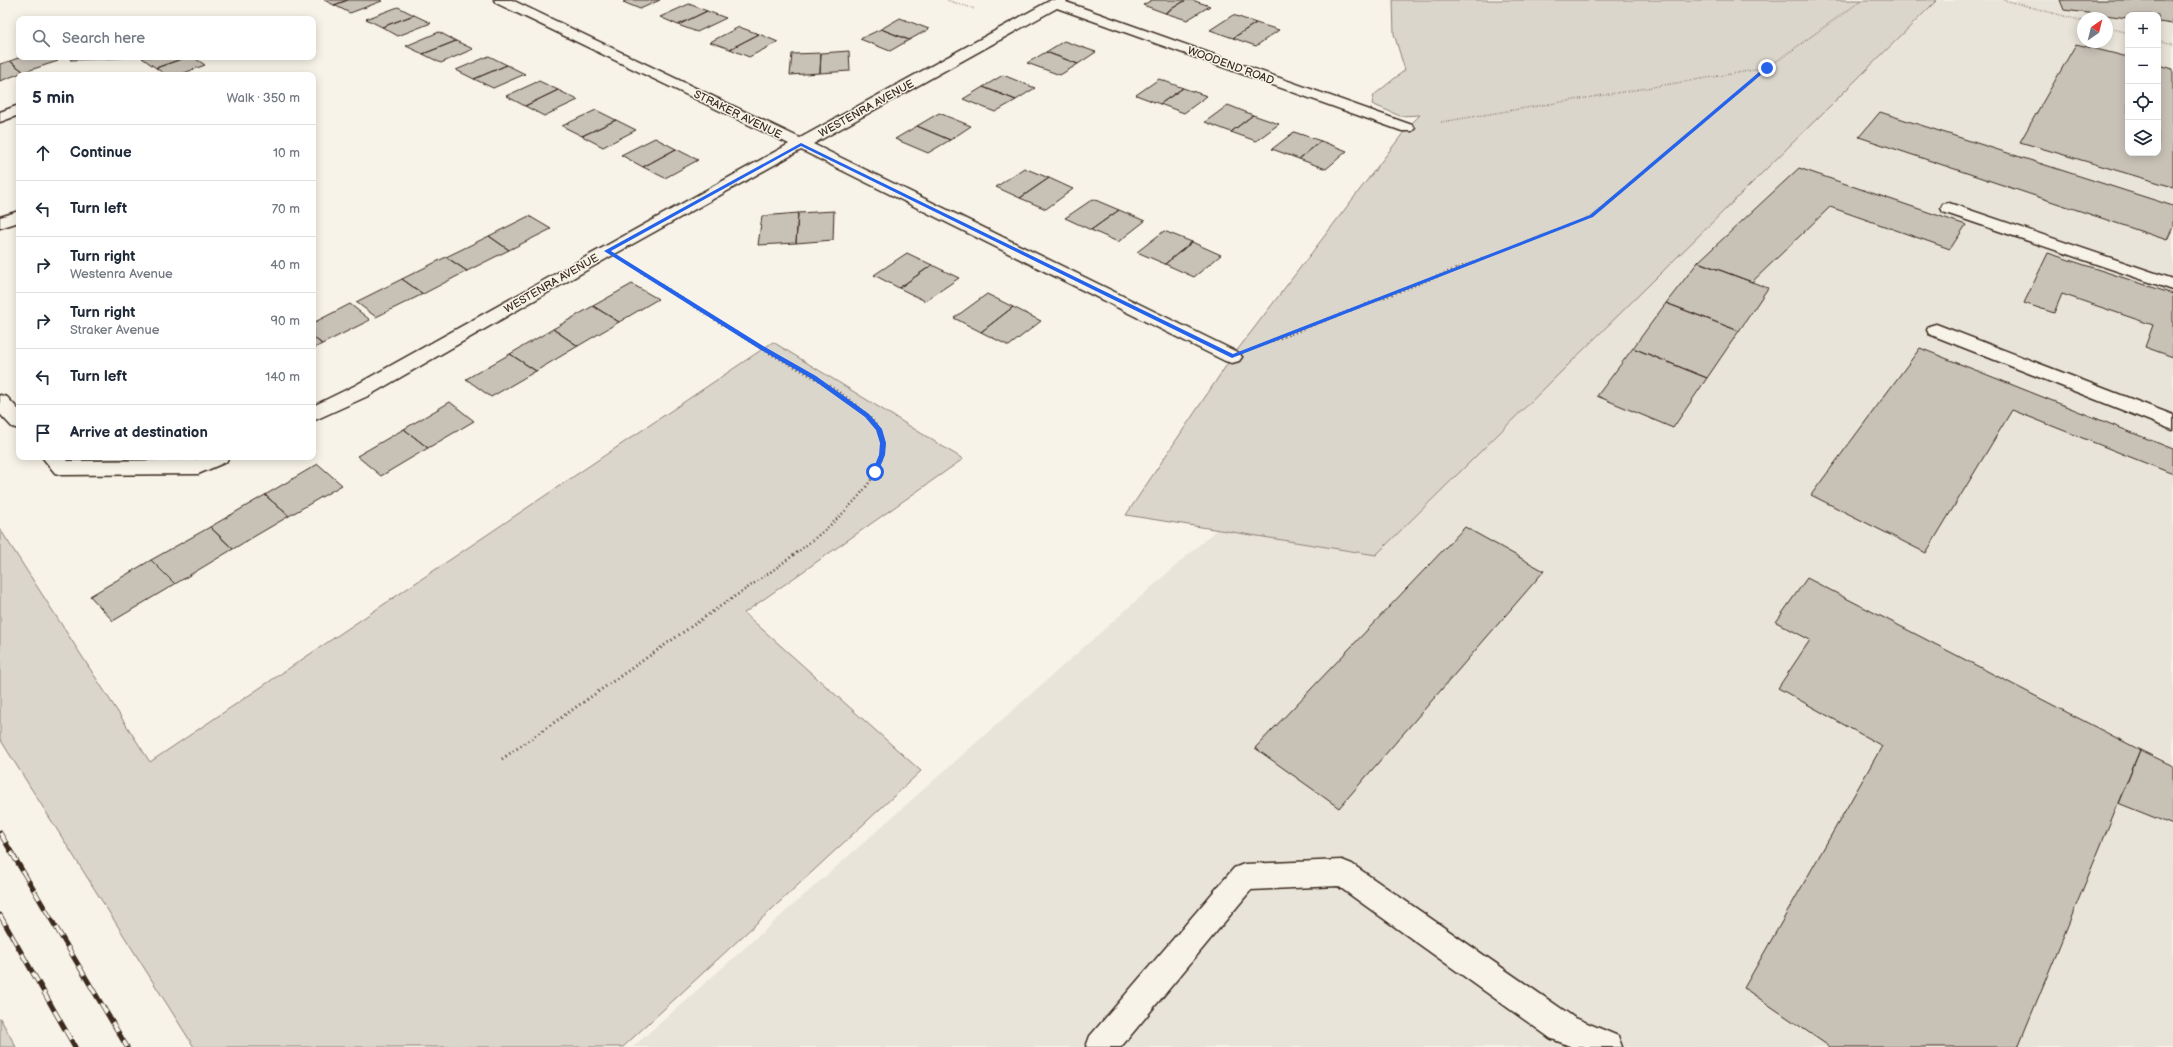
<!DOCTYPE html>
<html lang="en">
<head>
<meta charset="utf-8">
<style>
	:root { --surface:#fff; --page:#f2f2f3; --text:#1f2937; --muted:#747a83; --line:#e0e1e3 }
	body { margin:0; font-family:"Balsamiq Sans",sans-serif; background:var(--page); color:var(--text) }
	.controls { position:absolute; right:12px; top:12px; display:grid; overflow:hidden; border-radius:8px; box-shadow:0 2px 10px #0003 }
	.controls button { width:36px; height:36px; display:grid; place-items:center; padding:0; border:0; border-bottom:1px solid var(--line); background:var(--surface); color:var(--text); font:20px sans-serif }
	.compass { position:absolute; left:2077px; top:12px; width:36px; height:36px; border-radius:50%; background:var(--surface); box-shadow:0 2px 10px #0003; rotate:35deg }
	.stop { position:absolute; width:12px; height:12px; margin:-9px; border:3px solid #2563eb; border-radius:50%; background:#fff }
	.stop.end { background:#2563eb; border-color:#fff; box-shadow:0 1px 4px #0008 }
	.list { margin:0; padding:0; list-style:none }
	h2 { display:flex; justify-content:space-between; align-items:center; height:52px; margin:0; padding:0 16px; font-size:17px }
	h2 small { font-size:13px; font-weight:400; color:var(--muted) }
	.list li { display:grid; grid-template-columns:26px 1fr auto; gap:12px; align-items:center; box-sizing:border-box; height:56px; padding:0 16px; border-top:1px solid var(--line) }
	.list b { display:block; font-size:15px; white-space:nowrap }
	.list p { margin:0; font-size:13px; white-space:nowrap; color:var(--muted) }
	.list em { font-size:13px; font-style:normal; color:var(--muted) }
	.icon { flex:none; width:22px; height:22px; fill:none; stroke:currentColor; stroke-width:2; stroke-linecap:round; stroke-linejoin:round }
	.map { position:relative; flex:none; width:2173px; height:1047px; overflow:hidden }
	.search { position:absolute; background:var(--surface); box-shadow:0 2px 10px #0003; left:16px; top:16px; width:300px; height:44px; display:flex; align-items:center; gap:10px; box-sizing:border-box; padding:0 14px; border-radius:8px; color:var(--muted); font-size:15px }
	.panel { position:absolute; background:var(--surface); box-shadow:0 2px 10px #0003; left:16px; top:72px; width:300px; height:388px; border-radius:8px }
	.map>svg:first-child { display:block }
	.built { fill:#e9e4d9; fill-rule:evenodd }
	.green { fill:#dbd6cb; stroke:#8b8074 }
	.building { fill:#c8c1b6; stroke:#3b2a1e }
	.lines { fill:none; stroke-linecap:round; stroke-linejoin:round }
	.lane-casing { stroke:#3b2a1e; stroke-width:3 }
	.street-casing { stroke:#3b2a1e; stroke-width:3 }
	.path-far2 { stroke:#3b2a1e; stroke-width:1.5; stroke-dasharray:0.5 2; stroke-linecap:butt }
	.path-far1 { stroke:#3b2a1e; stroke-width:2.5; stroke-dasharray:1 3; stroke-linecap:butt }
	.path { stroke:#3b2a1e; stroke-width:3; stroke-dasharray:1 3.5; stroke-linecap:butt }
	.lane { fill:#f7f3e8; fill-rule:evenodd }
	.street { fill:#f7f3e8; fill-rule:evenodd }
	.rail-casing { stroke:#3b2a1e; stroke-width:5 }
	.rail { stroke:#f7f3e8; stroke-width:3.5; stroke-dasharray:11; stroke-linecap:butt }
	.route { fill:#2563eb }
	.labels { text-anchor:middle; stroke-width:3; stroke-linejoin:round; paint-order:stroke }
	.far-street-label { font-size:11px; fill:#3b2a1e; stroke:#f7f3e8 }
</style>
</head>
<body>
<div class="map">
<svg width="2173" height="1047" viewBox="0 0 2173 1047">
	<rect width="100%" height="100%" fill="#f7f3e8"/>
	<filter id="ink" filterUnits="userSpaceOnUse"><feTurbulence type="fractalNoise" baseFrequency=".025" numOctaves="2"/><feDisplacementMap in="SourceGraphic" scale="8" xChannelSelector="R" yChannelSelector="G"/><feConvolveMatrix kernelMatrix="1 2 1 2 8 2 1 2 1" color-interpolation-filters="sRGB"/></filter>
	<g filter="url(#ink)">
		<path class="built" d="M1937,0h236v1047h-1540l583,-517 160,25zM2128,15h30v138h-30zM2083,18h24v24h-24z"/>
		<path class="green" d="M1393,0h544l-561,555 -250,-40 106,-158 175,-229 13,-13 -20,1 -28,-12 2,-9 31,-25 -11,-36z
			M773,342l190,117 -219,154 177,158 -298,276h-429l-194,-308v-210l150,233z
			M0,1018l16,29h-16z"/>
		<path class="building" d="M324,0h24l-14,5z
			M348,0h32l2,1 -32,12 -16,-8z
			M628,0h32l-20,9 -17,-7z
			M1152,0h34l-21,13 -22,-8z
			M1186,0h6l18,6 -23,14 -22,-7z
			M2060,0h113v24l-15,-2v-7h-30v3l-64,-8z
			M689,4l18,7 -29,14 -18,-8z
			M398,7l16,8 -32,12 -16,-8z
			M707,11l19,7 -29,14 -19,-7z
			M414,15l17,8 -33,13 -16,-9z
			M1233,15l23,8 -23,15 -23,-8z
			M900,18l29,11 -20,11 -28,-11z
			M1256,23l23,7 -23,16 -23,-8z
			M739,27l20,7 -29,15 -20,-7z
			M881,29l28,11 -19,11 -30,-12z
			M439,32l17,9 -33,13 -17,-8z
			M759,34l19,8 -29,15 -19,-8z
			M456,41l17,8 -32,14 -18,-9z
			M1064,41l32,11 -18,12 -32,-12z
			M2076,44l52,13v96h30v-88l15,4v118l-153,-45z
			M849,51l1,20 -30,2 1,-20z
			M1046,52l32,12 -18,11 -33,-12z
			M821,53l-1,20 -30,2 2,-21z
			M489,56l18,9 -33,14 -18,-9z
			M21,57h32l5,4 -34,11 -14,-11z
			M73,57h31l-3,2 -31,1z
			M104,57h30l-33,2z
			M146,57h41l-31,11 -14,-10z
			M187,57h6l12,8 -26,10h-13l-10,-7z
			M10,61l14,11 -24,9v-17z
			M507,65l18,9 -32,14 -19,-9z
			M1003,75l32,13 -19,12 -33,-13z
			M1159,79l24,9 -23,16 -24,-9z
			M539,81l19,9 -33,16 -19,-10z
			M983,87l33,13 -21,12 -32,-13z
			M1183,88l24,8 -23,17 -24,-9z
			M558,90l20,10 -34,16 -19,-10z
			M1228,105l25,10 -22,17 -26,-10z
			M596,110l20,10 -34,16 -20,-10z
			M1880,112l293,94v21l-6,13 -308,-103z
			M939,113l32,13 -21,14 -33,-14z
			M1253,115l26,9 -23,17 -25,-9z
			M616,120l20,10 -33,17 -21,-11z
			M917,126l33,14 -22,13 -33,-14z
			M1294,132l27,9 -22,18 -27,-10z
			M655,138l21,11 -33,18 -22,-12z
			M1321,141l26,10 -21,18 -27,-10z
			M676,149l22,11 -33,18 -22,-11z
			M1024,168l25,10 -29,20 -24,-11z
			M1799,168l167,57 -16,24 -120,-42 -78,75 -54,-20z
			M1049,178l24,11 -27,20 -26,-11z
			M1093,199l26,11 -28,20 -26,-12z
			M1119,210l26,11 -27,21 -27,-12z
			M834,211l-1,29 -37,3 2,-30z
			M798,213l-2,30 -38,2 4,-29z
			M529,216l22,13 -42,21 -20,-14z
			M1164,231l28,11 -27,22 -28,-12z
			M489,236l20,14 -42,21 -21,-14z
			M1192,242l29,13 -27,22 -29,-13z
			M907,253l25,12 -33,23 -25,-13z
			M2048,253l125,41v63l-28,-10 8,-22 -91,-31 -8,19 -30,-10z
			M446,257l21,14 -44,23 -21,-15z
			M1698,262l70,26 -29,43 -73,-28z
			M932,265l27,13 -34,23 -26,-13z
			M402,279l21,15 -47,23 -20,-15z
			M632,284l26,15 -39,23 -26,-16z
			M987,294l26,13 -32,25 -27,-14z
			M1666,303l73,28 -32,47 -74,-30z
			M350,304l20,16 -48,24 -9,-7v-14z
			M593,306l26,16 -41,24 -25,-17z
			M1013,307l28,14 -32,25 -28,-14z
			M553,329l25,17 -42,25 -26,-17z
			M313,337l9,7 -9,5z
			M1633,348l74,30 -34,50 -76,-32z
			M1920,348l253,101v25l-161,-64 -86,143 -115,-58z
			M510,354l26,17 -45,26 -25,-18z
			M450,402l24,19 -46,27 -24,-19z
			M404,429l24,19 -47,28 -24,-20z
			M318,464l24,21 -53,31 -24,-21z
			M265,495l24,21 -56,33 -23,-22z
			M210,527l23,22 -58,35 -24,-24z
			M1465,527l79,44 -205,237 -84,-60z
			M151,560l24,24 -62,37 -23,-25z
			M1807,578l333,172 -122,297h-188l-86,-59 138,-242 -104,-58 32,-48 -34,-18z
			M2140,750l33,16v59l-55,-22z"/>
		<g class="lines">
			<defs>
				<path id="lane" d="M1949,203l224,76v11l-230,-78 -2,-4 2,-4z
					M1936,324l237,91v15l-244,-96 -2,-4 2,-4z
					M1342,860l10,4 220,152 4,11 -4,11 -11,4 -11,-4 -212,-152 -87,4 -130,157h-35l4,-11 144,-168 10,-4z"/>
				<path id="street" d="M494,0h18l288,138 251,-138h17l-2,2 346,123 3,3 -3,3h-10l-345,-123 -244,136 426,209 3,4 -3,4 -7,2 -7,-2 -424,-211 -188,105 -245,141 -55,25v-15l41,-20 435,-242 -293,-141z
					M19,105v10l-19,7v-10z
					M19,211v11l-19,6v-11z
					M0,395l7,2 12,13v19l-7,-2 -12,-13z
					M42,457h22l3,4 128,-1 6,-3h28l-3,5 -28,12 -136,1 -7,-2z
					M1561,1012l57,24 4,11h-50l-22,-9 -4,-11 4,-11z"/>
			</defs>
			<use href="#lane" class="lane-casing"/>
			<use href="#street" class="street-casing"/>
			<path class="path-far2" d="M947,0l28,9
				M2004,0l79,21
				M2107,27l21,6
				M2158,40l15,4
				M1441,122l326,-54 95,-68
				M1482,259l110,-43 175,-148"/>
			<path class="path-far1" d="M641,272c41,26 81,53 123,78 36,21 78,38 107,69 7,7 11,16 12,27 1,52 -112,126 -152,153
				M1265,344l219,-86"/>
			<path class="path" d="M502,759l230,-161"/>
			<use href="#lane" class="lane"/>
			<use href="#street" class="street"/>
			<defs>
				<path id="rail" d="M0,833l127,214
					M0,915l75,132"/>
			</defs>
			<use href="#rail" class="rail-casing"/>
			<use href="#rail" class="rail"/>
		</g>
	</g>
	<path class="route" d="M1765,67l4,1 -176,149 -361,141 -431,-212 -190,105 154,96 51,29 53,38 13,15 4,14 -1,12 -7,17 -3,2 -3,-2 7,-17 1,-12 -4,-13 -11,-13 -53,-38 -51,-29 -157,-99 197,-108 432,211 357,-139z"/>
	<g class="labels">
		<g class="far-street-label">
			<text transform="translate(1231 65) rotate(20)" y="4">WOODEND ROAD</text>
			<text transform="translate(866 108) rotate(-29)" y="4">WESTENRA AVENUE</text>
			<text transform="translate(738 114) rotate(26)" y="4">STRAKER AVENUE</text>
			<text transform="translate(551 283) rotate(-30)" y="4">WESTENRA AVENUE</text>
		</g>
	</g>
</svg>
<div class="controls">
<button>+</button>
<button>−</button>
<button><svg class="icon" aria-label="locate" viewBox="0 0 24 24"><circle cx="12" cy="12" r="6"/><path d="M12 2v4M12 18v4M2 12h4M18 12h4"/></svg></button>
<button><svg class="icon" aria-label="layers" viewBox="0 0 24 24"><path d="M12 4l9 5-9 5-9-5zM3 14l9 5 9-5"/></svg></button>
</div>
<svg class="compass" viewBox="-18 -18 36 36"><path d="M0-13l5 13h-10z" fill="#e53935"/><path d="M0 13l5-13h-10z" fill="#747a83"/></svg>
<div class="stop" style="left:875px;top:472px"></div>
<div class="stop end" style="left:1767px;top:68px"></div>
<div class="search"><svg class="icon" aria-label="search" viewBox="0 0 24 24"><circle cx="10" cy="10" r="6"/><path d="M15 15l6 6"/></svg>Search here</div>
<section class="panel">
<h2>5 min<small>Walk · 350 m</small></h2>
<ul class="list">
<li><svg class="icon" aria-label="ahead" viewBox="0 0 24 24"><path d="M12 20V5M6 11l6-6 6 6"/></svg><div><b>Continue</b></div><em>10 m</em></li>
<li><svg class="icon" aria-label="left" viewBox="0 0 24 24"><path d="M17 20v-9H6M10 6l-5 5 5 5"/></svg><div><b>Turn left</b></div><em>70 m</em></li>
<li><svg class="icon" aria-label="right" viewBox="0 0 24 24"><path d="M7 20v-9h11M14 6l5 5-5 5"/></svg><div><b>Turn right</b><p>Westenra Avenue</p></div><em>40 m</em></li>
<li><svg class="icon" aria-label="right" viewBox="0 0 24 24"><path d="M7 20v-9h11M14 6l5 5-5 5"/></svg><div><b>Turn right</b><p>Straker Avenue</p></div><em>90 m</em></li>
<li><svg class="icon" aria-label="left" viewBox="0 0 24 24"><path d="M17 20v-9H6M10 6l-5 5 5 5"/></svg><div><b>Turn left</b></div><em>140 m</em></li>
<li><svg class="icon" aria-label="arrive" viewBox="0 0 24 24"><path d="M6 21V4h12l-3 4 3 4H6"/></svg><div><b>Arrive at destination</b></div></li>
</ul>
</section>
</div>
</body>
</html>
